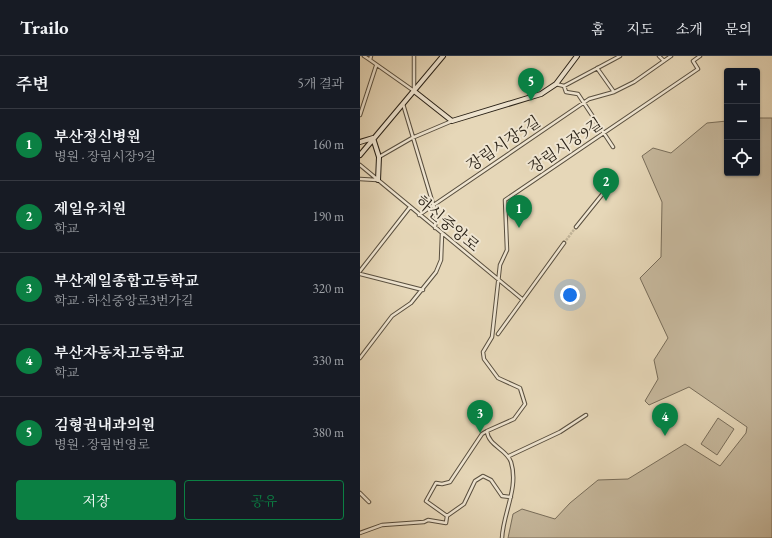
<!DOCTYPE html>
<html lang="ko">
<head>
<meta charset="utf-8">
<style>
	:root { --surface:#171b24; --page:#20242c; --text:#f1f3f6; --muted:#9ea1a6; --line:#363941; --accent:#0b8043 }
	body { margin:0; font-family:"EB Garamond","Noto Serif KR",serif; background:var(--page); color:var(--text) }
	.controls { position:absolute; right:12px; top:12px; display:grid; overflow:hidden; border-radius:4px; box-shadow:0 1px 3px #0004 }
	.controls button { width:36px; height:36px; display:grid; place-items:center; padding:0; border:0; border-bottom:1px solid var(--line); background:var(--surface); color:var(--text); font:20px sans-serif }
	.you { position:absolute; left:210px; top:239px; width:14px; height:14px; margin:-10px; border:3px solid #fff; border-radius:50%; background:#1a73e8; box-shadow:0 0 0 6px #1a73e833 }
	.badge { display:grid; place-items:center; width:26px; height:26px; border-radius:50%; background:var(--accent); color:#fff; font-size:13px; font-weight:700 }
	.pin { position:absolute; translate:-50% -33px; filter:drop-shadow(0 1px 2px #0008) }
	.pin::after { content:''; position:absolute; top:21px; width:14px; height:12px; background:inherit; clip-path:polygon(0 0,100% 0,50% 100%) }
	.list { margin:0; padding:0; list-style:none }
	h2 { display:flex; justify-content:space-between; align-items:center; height:52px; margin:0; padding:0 16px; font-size:17px }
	h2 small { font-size:13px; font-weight:400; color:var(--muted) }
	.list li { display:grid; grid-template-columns:26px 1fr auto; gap:12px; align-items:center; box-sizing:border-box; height:72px; padding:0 16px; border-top:1px solid var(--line) }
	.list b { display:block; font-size:15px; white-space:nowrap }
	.list p { margin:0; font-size:13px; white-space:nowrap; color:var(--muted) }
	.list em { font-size:13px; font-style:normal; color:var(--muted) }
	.actions { display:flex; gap:8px; padding:12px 16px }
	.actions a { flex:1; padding:9px 0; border:1px solid var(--accent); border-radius:4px; text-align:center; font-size:14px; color:var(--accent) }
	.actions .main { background:var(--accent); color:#fff }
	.icon { flex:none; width:22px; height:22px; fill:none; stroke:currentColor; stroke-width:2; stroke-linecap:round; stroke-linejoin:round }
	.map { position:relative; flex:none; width:412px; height:482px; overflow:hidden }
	header { display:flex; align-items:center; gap:24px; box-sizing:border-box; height:56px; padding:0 20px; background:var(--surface); border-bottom:1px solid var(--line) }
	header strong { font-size:19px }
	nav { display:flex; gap:22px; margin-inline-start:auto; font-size:14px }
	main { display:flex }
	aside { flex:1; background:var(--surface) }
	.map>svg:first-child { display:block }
	.green { fill:#c6b89d; stroke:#786d5a }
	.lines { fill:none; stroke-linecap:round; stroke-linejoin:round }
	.street-tunnel { stroke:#c0b398; stroke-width:2.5; stroke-dasharray:2.5 1; stroke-linecap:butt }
	.street-casing { stroke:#594f3f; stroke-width:4.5 }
	.secondary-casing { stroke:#2a2217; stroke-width:6 }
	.street { stroke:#efe5d1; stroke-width:2.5 }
	.secondary { stroke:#efe5d1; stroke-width:4 }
	.labels { text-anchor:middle; stroke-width:4; stroke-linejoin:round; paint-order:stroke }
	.street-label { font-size:16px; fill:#2a2217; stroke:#efe5d1 }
</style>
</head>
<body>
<header>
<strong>Trailo</strong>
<nav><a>홈</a><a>지도</a><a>소개</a><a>문의</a></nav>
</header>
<main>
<aside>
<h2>주변<small>5개 결과</small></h2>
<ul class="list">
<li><span class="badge">1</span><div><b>부산정신병원</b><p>병원 · 장림시장9길</p></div><em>160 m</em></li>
<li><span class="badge">2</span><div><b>제일유치원</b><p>학교</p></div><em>190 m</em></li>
<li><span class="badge">3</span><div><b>부산제일종합고등학교</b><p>학교 · 하신중앙로3번가길</p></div><em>320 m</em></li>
<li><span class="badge">4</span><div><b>부산자동차고등학교</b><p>학교</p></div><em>330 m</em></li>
<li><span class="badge">5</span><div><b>김형권내과의원</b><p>병원 · 장림번영로</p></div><em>380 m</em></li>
</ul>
<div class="actions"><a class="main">저장</a><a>공유</a></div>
</aside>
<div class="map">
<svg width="412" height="482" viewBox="0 0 412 482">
	<rect width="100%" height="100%" fill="#e6d7b8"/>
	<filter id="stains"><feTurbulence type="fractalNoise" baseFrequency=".005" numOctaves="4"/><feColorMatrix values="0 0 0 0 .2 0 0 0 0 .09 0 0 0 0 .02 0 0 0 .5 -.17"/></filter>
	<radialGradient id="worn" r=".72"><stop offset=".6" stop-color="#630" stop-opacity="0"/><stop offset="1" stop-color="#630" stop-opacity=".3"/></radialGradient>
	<path class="green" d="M397,62h15v420h-264l5,-24 9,-5 33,10 15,-16 28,-23 30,-1 57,-35 35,22 26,-33 1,-6 -58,-40 -40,18 -4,-4 13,-22 -4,-19 14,-22 -28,-60 21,-21 1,-55 -20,-46 11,-8 18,5 36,-30 20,-2v52h30z
		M358,362l16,11 -17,26 -16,-11z"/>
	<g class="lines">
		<path class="street-tunnel" d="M204,187l12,-16"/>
		<defs>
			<path id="street" d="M4,0l6,4 1,-4
				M299,0l5,5
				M10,4l44,31
				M237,12l17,24
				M196,28l8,2 56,-30
				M204,30l2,6 12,2 35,53
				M54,33v-33
				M43,48l33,110 -1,14
				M0,59l16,-49
				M19,101l33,-19 40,-17
				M0,109l162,134
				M0,123l17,1
				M59,159l170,-116 25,-7 20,-10 37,-26
				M216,171l29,-36
				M0,215l50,-64
				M0,218l63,16
				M138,278l66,-91
				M0,302l32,-42 19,-13 25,-31 5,-12 1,-26
				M149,400l51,-24 26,-17
				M0,437l9,9
				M87,460l17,-12 11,-23 8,-5 8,4 11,16 9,1
				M0,477l22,-8 42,-3 4,-2 18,3 1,-7 -21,-15 10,-18 6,1 8,-2 32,-48 5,-3
				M142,482c1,-25 17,-50 9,-76 -4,-13 -23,-16 -24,-31l27,-12 11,-15 -5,-16 -22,-10 -14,-19 -1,-7 9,-15 8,-72 7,-15 -2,-50 193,-131 -5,-8 7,-5"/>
			<path id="secondary" d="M54,35l38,30 89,-27 15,-10 21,-28
				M0,86l13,-4 6,19 -1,23
				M0,99l83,-99"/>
		</defs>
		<use href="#street" class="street-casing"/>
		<use href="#secondary" class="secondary-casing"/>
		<use href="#street" class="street"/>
		<use href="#secondary" class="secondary"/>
	</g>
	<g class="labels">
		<g class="street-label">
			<text transform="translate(143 87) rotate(-34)" y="6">장림시장5길</text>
			<text transform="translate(205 89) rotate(-34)" y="6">장림시장9길</text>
			<text transform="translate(88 167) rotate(40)" y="6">하신중앙로</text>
		</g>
	</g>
	<rect width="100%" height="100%" filter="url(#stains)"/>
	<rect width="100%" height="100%" fill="url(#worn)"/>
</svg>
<div class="controls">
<button>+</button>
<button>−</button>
<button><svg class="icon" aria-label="locate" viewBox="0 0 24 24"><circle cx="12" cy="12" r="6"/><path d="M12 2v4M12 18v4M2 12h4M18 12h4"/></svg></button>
</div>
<div class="you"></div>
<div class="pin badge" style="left:159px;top:172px">1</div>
<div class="pin badge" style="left:246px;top:145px">2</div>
<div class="pin badge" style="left:120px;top:377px">3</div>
<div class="pin badge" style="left:305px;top:380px">4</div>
<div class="pin badge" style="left:171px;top:45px">5</div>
</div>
</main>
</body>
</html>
